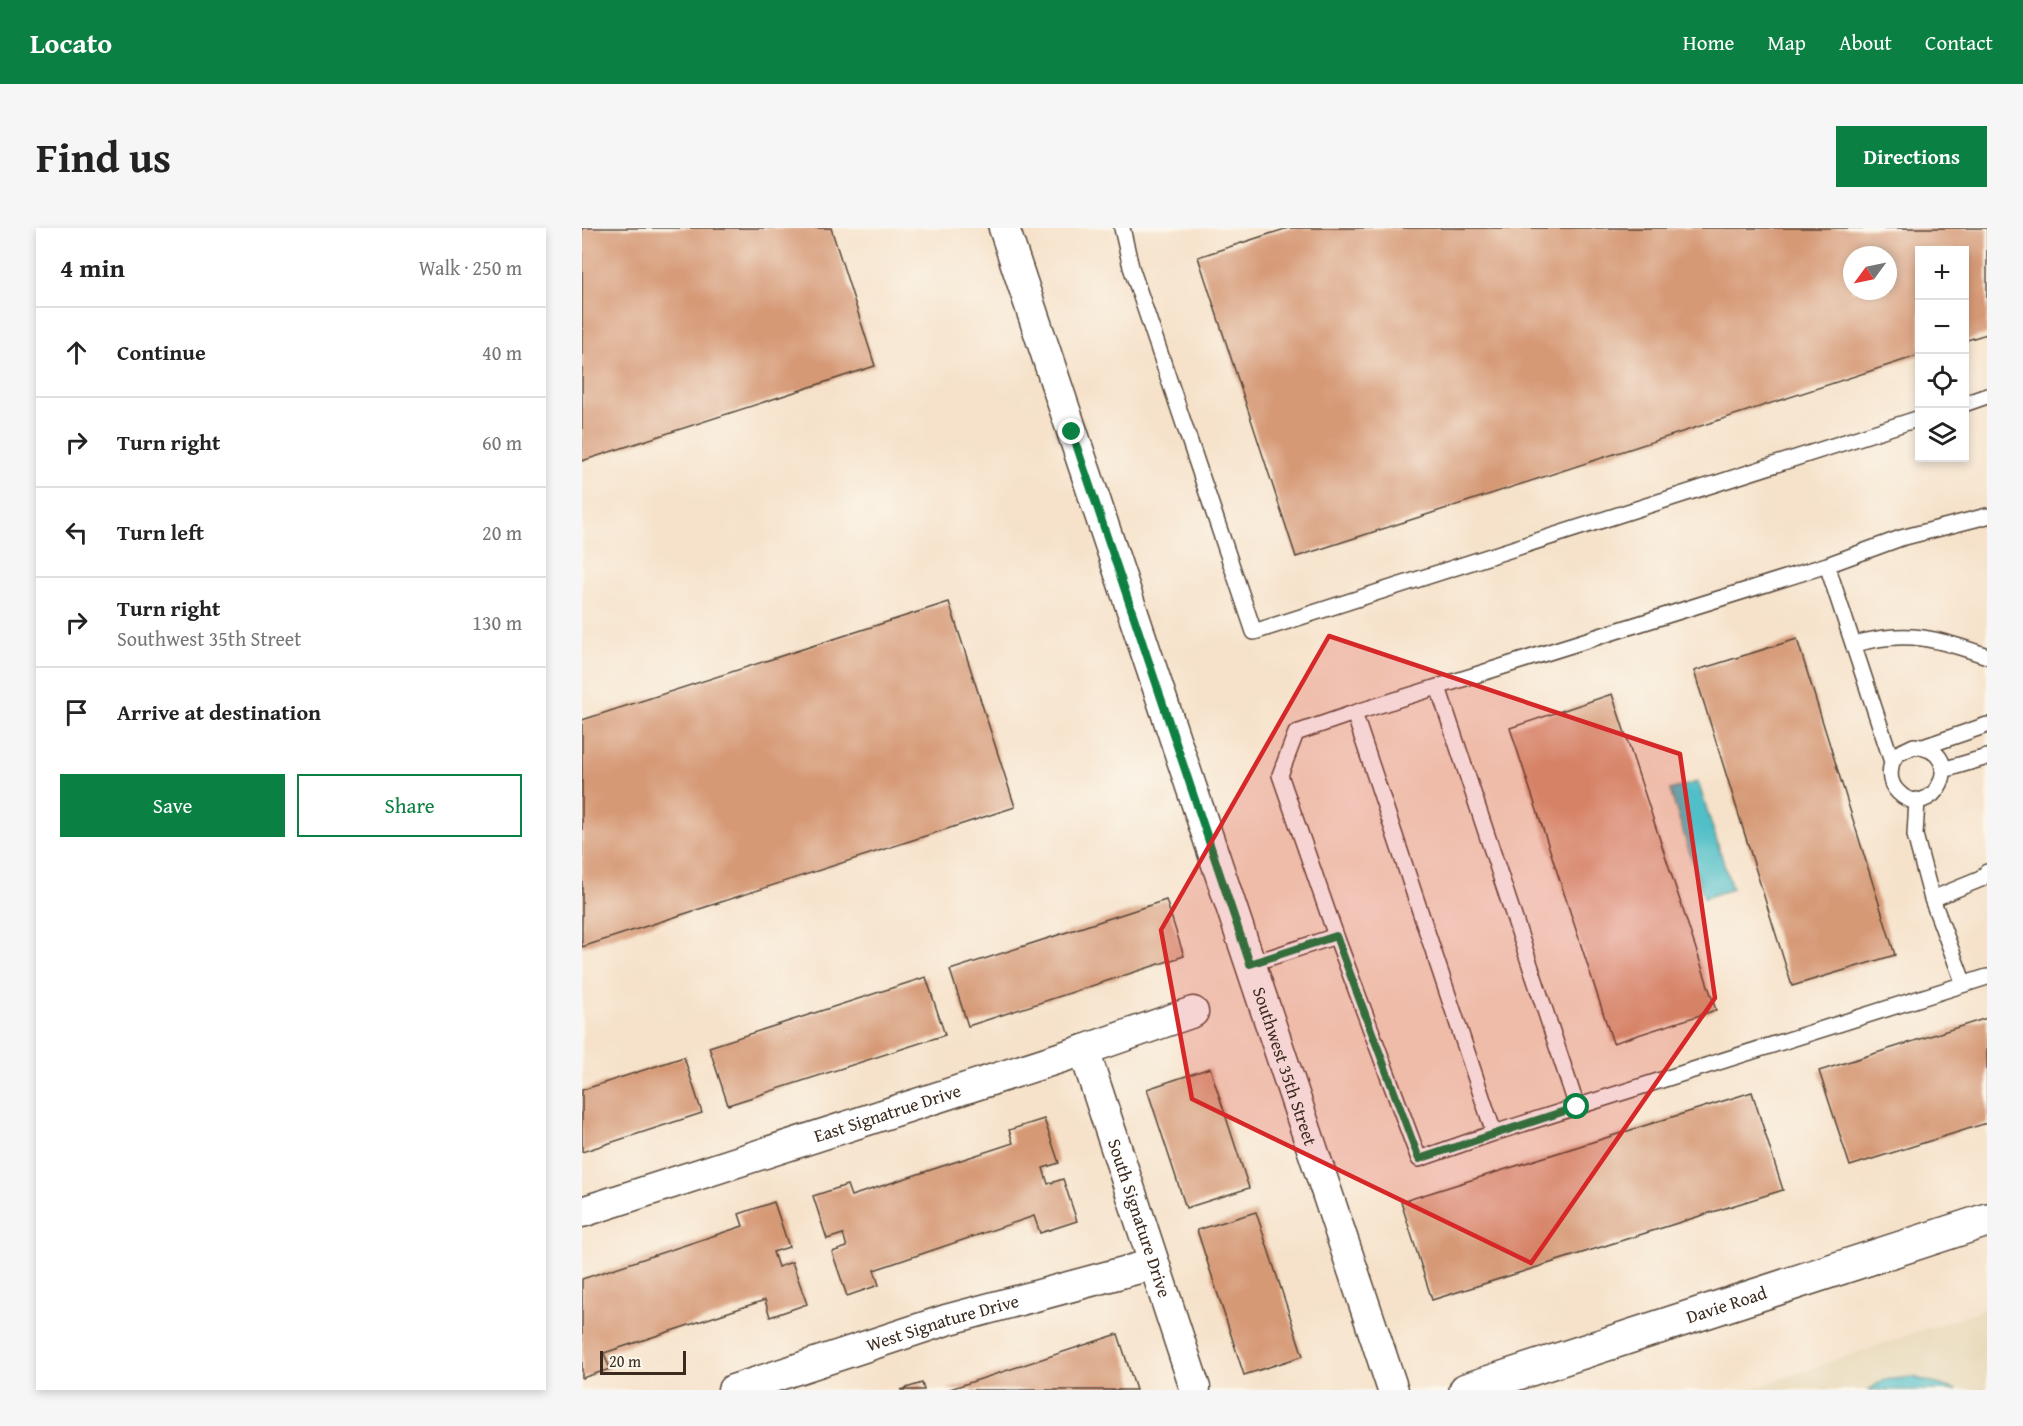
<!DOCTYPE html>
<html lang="en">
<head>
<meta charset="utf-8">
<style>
	:root { --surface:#fff; --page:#f6f6f6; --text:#222; --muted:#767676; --line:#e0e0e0; --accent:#0b8043 }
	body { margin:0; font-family:"Gentium Book Plus",serif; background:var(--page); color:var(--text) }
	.controls { position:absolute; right:18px; top:18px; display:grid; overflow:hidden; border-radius:0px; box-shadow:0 3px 9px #0003 }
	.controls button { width:54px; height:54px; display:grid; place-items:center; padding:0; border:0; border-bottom:2px solid var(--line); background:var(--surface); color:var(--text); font:30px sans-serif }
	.compass { position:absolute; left:1261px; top:18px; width:54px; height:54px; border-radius:50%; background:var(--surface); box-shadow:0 3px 9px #0003; rotate:237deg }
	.scale { position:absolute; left:18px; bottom:15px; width:86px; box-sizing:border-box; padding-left:6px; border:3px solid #3b2a1e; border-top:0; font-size:16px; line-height:21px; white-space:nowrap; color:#3b2a1e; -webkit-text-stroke:4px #fbf7ec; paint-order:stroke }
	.stop { position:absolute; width:18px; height:18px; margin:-14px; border:4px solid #0b8043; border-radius:50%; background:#fff }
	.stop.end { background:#0b8043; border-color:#fff; box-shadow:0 2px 6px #0008 }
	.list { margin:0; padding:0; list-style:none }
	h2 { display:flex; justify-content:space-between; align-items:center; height:78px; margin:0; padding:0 24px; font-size:26px }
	h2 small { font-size:20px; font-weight:400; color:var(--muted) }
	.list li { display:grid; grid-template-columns:39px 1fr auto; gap:18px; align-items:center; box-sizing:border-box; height:90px; padding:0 24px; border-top:2px solid var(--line) }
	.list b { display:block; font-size:22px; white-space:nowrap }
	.list p { margin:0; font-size:20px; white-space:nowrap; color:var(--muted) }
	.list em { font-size:20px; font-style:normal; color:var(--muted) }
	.actions { display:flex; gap:12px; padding:18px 24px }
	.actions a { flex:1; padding:14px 0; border:2px solid var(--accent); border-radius:0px; text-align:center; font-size:21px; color:var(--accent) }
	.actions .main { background:var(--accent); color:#fff }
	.icon { flex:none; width:33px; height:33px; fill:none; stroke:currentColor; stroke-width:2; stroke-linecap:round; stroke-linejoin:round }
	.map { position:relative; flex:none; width:1405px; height:1162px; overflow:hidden; border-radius:0px }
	header { display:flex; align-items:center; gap:36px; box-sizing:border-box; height:84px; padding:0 30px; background:var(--accent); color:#fff }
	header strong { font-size:28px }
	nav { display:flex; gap:33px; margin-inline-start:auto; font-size:21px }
	.intro { display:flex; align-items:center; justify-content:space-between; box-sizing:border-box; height:144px; padding:0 36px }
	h1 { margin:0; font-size:42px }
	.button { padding:15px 27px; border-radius:0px; background:var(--accent); color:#fff; font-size:21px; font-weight:700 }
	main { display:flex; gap:36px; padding:0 36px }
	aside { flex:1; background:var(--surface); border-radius:0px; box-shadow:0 3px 9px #0003 }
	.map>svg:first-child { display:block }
	.built { fill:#e8d9ba }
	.water { fill:#51bfc7; stroke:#467472; stroke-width:1.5 }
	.building { fill:#d69976; fill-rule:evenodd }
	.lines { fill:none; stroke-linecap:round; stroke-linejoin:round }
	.service-casing { stroke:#574638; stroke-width:18 }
	.minor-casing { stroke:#574638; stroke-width:33 }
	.secondary-casing { stroke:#574638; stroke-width:36 }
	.service { stroke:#fff; stroke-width:15 }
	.minor { stroke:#fff; stroke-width:30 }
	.secondary { stroke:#fff; stroke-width:33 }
	.route { stroke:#0b8043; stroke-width:8 }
	.marked { fill:#d62828; fill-opacity:0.2; stroke:#d62828; stroke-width:4.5; stroke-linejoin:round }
	.labels { text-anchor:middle; stroke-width:4.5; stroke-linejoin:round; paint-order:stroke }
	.street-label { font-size:18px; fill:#3b2a1e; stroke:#fbf7ec }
</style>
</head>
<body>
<header>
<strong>Locato</strong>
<nav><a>Home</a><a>Map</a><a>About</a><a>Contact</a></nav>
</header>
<div class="intro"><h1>Find us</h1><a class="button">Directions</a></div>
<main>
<aside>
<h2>4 min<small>Walk · 250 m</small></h2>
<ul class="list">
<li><svg class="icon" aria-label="ahead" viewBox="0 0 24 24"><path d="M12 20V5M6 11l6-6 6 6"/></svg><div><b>Continue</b></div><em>40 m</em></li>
<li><svg class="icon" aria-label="right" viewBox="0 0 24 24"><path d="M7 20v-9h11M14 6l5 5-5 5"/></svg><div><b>Turn right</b></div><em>60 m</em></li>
<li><svg class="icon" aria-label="left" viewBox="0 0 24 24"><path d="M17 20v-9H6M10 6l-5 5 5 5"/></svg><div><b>Turn left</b></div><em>20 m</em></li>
<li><svg class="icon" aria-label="right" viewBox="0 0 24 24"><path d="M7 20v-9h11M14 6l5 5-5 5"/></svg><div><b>Turn right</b><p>Southwest 35th Street</p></div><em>130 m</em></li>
<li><svg class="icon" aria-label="arrive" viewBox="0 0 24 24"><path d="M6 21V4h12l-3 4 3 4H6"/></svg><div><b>Arrive at destination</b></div></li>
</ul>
<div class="actions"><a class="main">Save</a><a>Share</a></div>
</aside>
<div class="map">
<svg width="1405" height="1162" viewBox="0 0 1405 1162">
	<rect width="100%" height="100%" fill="#fbf7ec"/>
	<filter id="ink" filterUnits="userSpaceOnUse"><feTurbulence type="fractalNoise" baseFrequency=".0167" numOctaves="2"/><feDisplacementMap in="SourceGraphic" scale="12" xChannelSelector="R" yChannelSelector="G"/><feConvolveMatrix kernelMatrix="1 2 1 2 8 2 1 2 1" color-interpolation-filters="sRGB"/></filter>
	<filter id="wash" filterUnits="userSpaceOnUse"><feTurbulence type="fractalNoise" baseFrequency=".008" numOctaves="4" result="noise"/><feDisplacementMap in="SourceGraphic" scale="24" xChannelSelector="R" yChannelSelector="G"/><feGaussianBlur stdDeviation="1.35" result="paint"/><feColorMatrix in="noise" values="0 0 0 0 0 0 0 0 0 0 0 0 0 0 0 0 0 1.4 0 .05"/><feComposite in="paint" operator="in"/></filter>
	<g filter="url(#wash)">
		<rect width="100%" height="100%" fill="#f6e2ca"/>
		<path class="built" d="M1405,1080v82h-239z"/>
		<path class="water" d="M1116,554l34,107 -28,9 -34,-108z
			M1331,1149l44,13h-88l14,-10z"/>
		<g id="blocks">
			<path class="building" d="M0,0h249l44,138 -293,95z
				M706,0h699v106l-23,7v-91h-44v105l-624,202 -98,-300zM1270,27h36v36h-36z
				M367,374l66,205 -433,140v-227z
				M1215,411l98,316 -103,31 -98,-315z
				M1030,466l104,316 -103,33 -103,-315z
				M584,672l18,56 -216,70 -18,-56z
				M344,749l19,58 -217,70 -19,-58z
				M1405,790v105l-137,43 -31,-95z
				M102,829l18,56 -120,39v-62z
				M628,840l39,120 -63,20 -39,-119z
				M1170,864l31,98 -351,110 -31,-98z
				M462,891l15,44 -16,5 5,16 15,-5 14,42 -37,12 -6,-17 -160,54 5,15 -32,11 -15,-44 15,-5 -4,-13 -16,5 -14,-43 34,-11 4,11 162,-53 -4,-13z
				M192,974l15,45 -16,5 5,15 14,-5 15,42 -37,13 -5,-17 -161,53 6,16 -28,9v-99l161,-53 -4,-12z
				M674,984l47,144 -59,19 -47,-145z
				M536,1106l18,56h-189z
				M340,1155l2,7h-24z"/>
		</g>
	</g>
	<g filter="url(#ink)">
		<use href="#blocks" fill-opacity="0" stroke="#574638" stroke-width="1.5"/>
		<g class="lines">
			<defs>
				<path id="service" d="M540,0l9,39 123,365 666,-214
					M1382,176l23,-8
					M1245,337l74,-27 86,-22
					M1274,416c50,-15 83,-5 131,12
					M856,459l139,420
					M772,485l473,-148 65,197c-3,11 -3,21 6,30 33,34 74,-41 16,-46l-17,8 -5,8
					M1341,519l64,-22
					M1361,542l44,-13
					M1335,572l-2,35 17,64 32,85
					M1350,671l49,-20 6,-7
					M668,736l86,-28 83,223 75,-26 -140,-420 -58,20 -16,42 56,161
					M912,905l493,-156"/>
				<g id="minor">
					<path id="s1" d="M422,0l389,1162"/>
					<path id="s2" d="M502,822l111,338"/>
					<path id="s3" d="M0,984l502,-162 109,-38"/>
					<path id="s4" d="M151,1162l213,-70 208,-56"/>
				</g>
				<g id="secondary">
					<path id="s5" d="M884,1162l521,-170"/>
				</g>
			</defs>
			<use href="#service" class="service-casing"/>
			<use href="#minor" class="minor-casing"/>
			<use href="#secondary" class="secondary-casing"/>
			<use href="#service" class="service"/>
			<use href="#minor" class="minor"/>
			<use href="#secondary" class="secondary"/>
		</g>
	</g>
	<g class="lines" filter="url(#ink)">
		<path class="route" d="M490,204l178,532 86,-28 83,223 158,-52"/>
	</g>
	<path class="marked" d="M747,408l351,118 35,244 -184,265 -339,-164 -31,-169z"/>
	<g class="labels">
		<g class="street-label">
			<text dy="6" stroke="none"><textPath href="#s1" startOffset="884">Southwest 35th Street</textPath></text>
			<text dy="6" stroke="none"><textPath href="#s3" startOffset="321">East Signatrue Drive</textPath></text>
			<text dy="6" stroke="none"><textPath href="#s2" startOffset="177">South Signature Drive</textPath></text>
			<text dy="6" stroke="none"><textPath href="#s5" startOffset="274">Davie Road</textPath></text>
			<text dy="6" stroke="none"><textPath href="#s4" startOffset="220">West Signature Drive</textPath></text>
		</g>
	</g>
</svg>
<div class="controls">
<button>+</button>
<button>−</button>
<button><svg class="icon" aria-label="locate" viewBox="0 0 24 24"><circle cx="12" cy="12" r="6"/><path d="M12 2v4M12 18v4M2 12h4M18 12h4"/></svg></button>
<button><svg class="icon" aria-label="layers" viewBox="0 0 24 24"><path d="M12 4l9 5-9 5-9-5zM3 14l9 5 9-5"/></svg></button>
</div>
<svg class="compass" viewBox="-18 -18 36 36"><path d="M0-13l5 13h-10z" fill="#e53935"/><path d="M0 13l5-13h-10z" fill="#767676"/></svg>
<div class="scale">20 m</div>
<div class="stop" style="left:995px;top:879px"></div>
<div class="stop end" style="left:490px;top:204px"></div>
</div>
</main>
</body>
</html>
